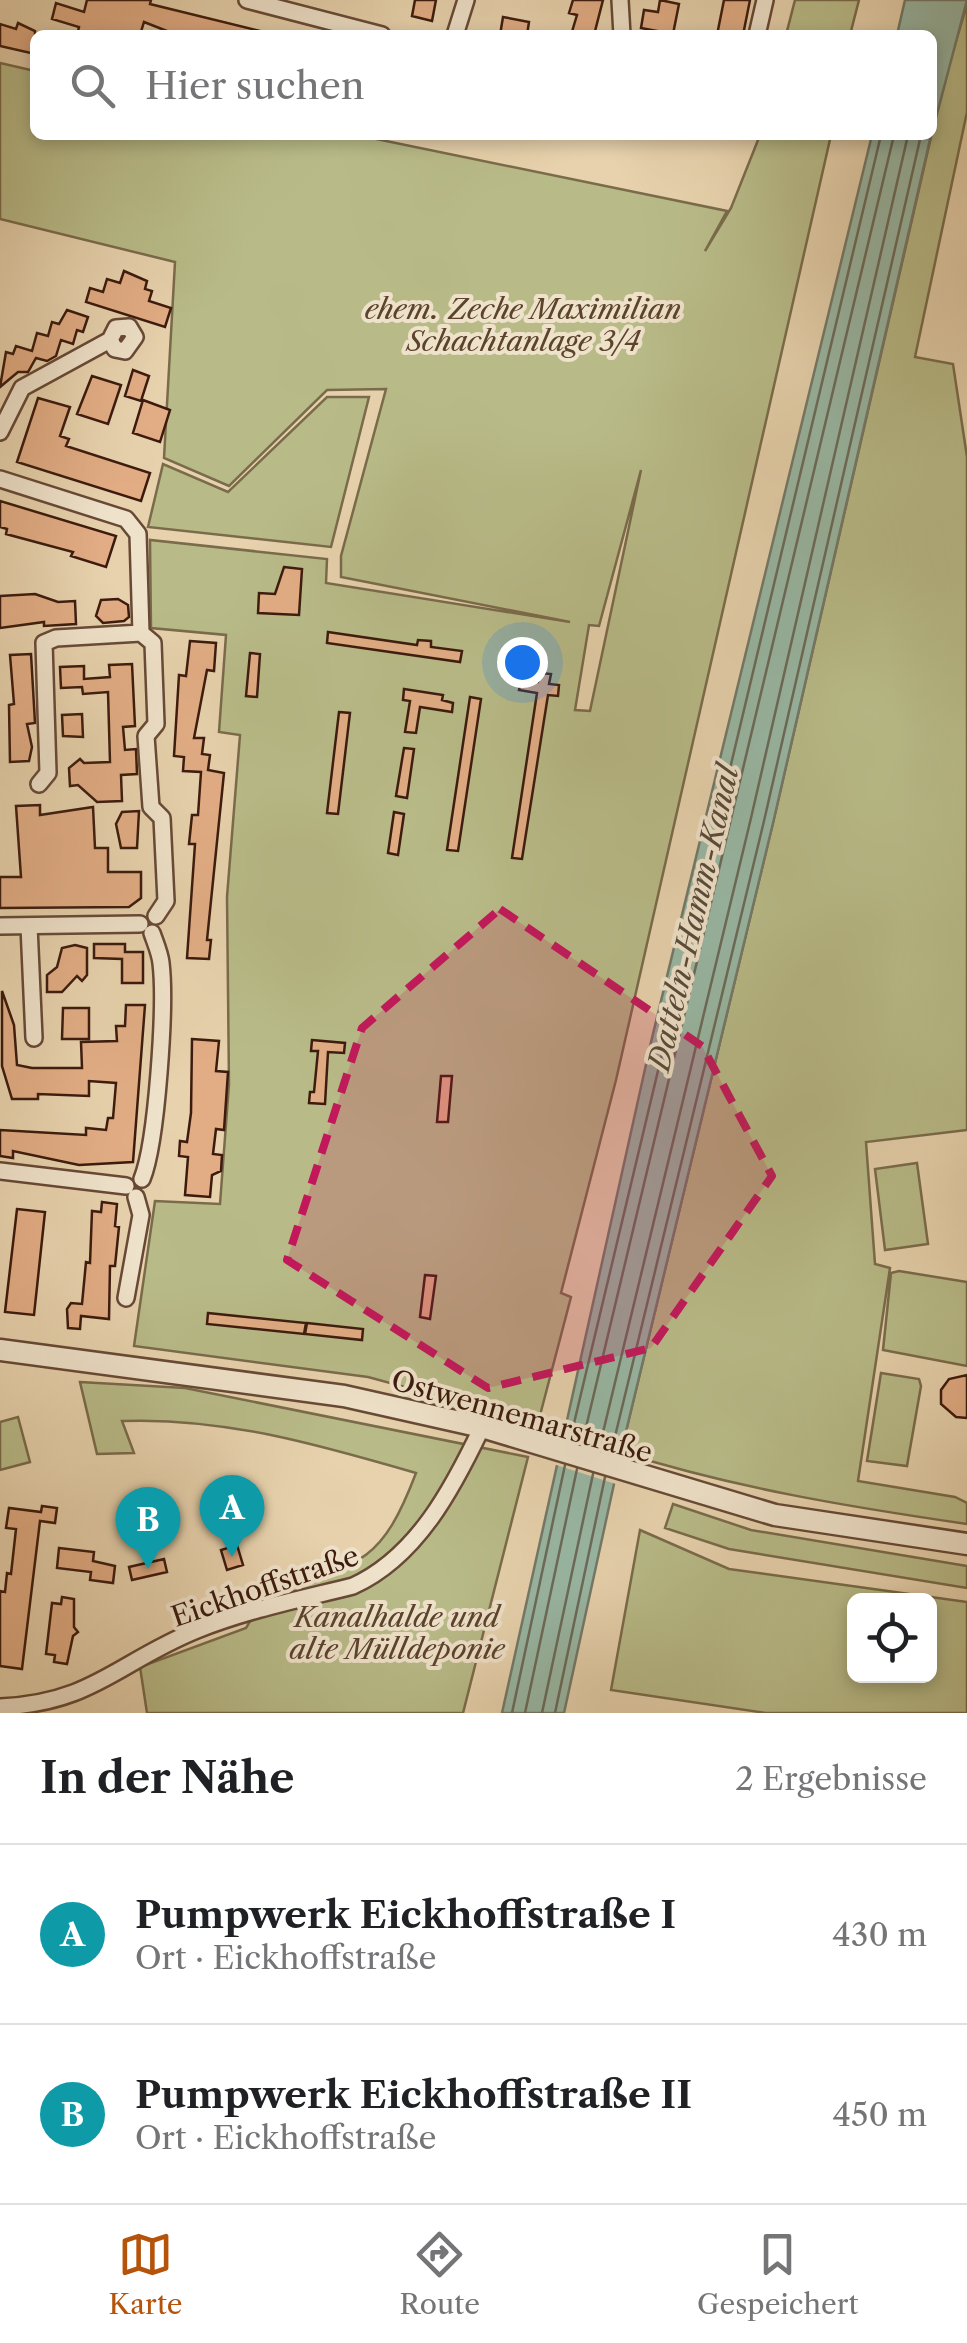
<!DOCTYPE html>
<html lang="de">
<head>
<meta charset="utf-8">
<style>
	:root { --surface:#fff; --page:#f6f6f6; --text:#202124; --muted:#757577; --line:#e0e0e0; --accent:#b45309 }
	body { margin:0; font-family:"Libre Caslon Text",serif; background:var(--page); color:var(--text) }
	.controls { position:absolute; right:30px; bottom:30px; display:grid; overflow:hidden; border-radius:15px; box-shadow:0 5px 15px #0003 }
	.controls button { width:90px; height:90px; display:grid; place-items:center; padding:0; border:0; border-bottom:2px solid var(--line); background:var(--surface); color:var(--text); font:50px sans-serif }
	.you { position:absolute; left:522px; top:662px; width:35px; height:35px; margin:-25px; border:8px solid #fff; border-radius:50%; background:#1a73e8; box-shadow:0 0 0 15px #1a73e833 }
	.badge { display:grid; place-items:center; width:65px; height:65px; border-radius:50%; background:var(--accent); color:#fff; font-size:32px; font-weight:700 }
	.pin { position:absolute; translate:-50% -82px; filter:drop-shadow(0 2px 5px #0008) }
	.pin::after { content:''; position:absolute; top:52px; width:35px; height:30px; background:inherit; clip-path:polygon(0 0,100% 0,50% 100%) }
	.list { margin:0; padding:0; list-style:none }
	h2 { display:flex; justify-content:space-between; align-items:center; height:130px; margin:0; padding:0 40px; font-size:42px }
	h2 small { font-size:32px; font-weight:400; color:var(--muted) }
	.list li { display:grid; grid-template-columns:65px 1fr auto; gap:30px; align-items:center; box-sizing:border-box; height:180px; padding:0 40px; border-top:2px solid var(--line) }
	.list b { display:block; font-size:38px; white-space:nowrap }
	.list p { margin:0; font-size:32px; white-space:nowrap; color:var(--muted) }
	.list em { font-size:32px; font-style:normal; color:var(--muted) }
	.icon { flex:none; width:55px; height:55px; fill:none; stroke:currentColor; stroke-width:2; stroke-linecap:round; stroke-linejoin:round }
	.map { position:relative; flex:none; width:967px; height:1713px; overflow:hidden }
	.search { position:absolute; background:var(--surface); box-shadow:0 5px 15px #0003; left:30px; right:30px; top:30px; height:110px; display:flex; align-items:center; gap:25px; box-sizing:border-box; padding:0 35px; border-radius:15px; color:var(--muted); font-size:38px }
	.sheet { height:490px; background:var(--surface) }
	nav { display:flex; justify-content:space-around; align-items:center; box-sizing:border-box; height:140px; border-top:2px solid var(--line); background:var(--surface); font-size:28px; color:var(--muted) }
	nav a { display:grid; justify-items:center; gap:5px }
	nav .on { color:var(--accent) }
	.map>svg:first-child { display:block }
	.green { fill:#b8bb88; stroke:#7a6b4b; stroke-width:2.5; fill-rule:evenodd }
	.water { fill:#98b8a5; stroke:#737969; stroke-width:2.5 }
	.pier { fill:#e7d2ad }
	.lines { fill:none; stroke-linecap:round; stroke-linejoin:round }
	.shore { stroke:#6a6a5a; stroke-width:2.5 }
	.building { fill:#e2ad85; stroke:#3c1b0e; stroke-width:2.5 }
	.minor-casing { stroke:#674936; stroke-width:20 }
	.tertiary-casing { stroke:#674936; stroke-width:25 }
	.minor { stroke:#efe2ca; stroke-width:15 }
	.tertiary { stroke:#efe2ca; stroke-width:20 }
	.marked { fill:#c2185b; fill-opacity:0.2; stroke:#c2185b; stroke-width:8; stroke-dasharray:20 12; stroke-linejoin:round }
	.labels { text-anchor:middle; stroke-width:8; stroke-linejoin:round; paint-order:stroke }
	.park-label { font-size:28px; font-style:italic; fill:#5b432c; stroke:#efe2ca }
	.street-label { font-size:28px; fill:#3c1b0e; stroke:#efe2ca }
	.water-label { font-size:30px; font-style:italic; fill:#584a3b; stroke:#efe2ca }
</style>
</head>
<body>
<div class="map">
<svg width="967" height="1713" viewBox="0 0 967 1713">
	<rect width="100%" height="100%" fill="#e7d2ad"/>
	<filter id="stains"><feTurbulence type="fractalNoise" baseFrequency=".002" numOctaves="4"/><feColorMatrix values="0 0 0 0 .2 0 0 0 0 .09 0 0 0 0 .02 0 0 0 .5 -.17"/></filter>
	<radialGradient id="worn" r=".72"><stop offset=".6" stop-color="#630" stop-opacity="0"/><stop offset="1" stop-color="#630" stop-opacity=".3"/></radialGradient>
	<path class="green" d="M795,0h64l-9,35h-64z
		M967,4v108l-52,245 38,7 14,93v673l-101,12 9,122 15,4 -32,213 97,16 12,6v21c-117,-17 -233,-36 -346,-72l152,-629 170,-738z
		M0,63l35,8v64h322l370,76 -22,40 26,-43 29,-73h71l-215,945 -55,213 10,4 -33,126 -170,-46 -234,-31 21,-145 65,3 9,-120 -2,-187 13,-162 -21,-3 7,-97 -75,-7 -1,-88 177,19 -1,24 244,39 -229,-45v-21l45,-167 -59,1 -98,96 -65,-28 11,-196 -175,-43zM641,470l-51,241 -15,-1 14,-85 10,1z
		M327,397h42l-38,150 -183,-20 15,-63 65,28z
		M917,1163l11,81 -43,6 -10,-81z
		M899,1271l68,11v84l-84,-16 8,-77z
		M881,1373l38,6 2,7 -14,80 -40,-5z
		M80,1382l105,6 343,69 -65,256h-316l-7,-46 106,-39 24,-40c89,-22 111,-23 146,-115 -96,-28 -193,-56 -294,-52l12,32 -37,1z
		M18,1417l12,45 -30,8v-48z
		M673,1504l78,26 216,36v22l-238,-39 -64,-21z
		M640,1530l89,39 238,33v111h-201l-155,-23zM854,1600h76v76h-76z"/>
	<path class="water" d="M905,0h62l-35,133v-98h-35z
		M872,135h59l-158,688 -152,629 -57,261h-62l149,-671z"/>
	<path class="pier" d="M556,1434l69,22 -6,29 -69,-22z"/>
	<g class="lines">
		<path class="shore" d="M570,1440l311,-1305
			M582,1444l312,-1309
			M599,1449l152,-631 157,-683
			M611,1453l153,-632 157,-686
			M512,1713l53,-248
			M525,1713l52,-244
			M542,1713l51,-239
			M555,1713l50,-236"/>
	</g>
	<path class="building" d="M87,0h64l-1,4 110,27v4h-83l-33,-13 -4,13h-63l2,-8 -27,-8 4,-16 28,9z
		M415,0h21l-4,21 -20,-5z
		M573,0h30l-9,35h-23l6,-20 -8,-2z
		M660,0l19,4 -6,30 -32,-6 3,-18 14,2z
		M724,0h26l-7,35h-26z
		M503,17l26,5 -2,13h-27z
		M18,23l17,8v23l-35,-8v-22l16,5z
		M124,271l23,10 -2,8 7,2 -3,10 22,7 -6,19 -79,-25 4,-14 13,4 4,-13 13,4z
		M67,310l21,7 -5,15 -6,-2 -4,14 -12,-4 -5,16 -9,5 -11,-3 -8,14h-10l-18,15 6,-35 7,2 3,-8 16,5 5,-18 11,3 4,-14 7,2z
		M133,370l16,6 -8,25 -16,-5z
		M92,376l29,9 -13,39 -31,-10z
		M38,398l32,9 -10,29 9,3 -3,7 84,27 -9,28 -124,-39z
		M143,400l27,10 -10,32 -27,-9z
		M0,501l116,35 -10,31 -35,-11 2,-4 -67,-18 1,-5 -7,-2z
		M284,567l18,2 -3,46 -41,-2 1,-20 16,1z
		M35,594l23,8 17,-1 1,23 -32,2v-4l-44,6v-32z
		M118,599l10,6 1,12 -5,4 -21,2 -7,-7 5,-16z
		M328,632l89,13 1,-5 13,1v6l31,4 -2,11 -133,-19z
		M190,641l26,2 -2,28 -7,-1 -13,68h10l-2,16 8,1 -2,15 16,3 -17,167h4l-2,19 -22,-1 8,-114h-6l3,-29h6l3,-43 -18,-1 1,-14 -10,-1 5,-81 7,1z
		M250,653l10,1 -3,43 -11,-1z
		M31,654l4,69 -8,1 5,23 -3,14 -19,1 -1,-57 5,-1 -4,-49z
		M132,664l3,62 -12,1 2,23 11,-1 1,25 -16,1 1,26 -25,1 -19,-17 -8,1 -1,-18 11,-9 4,4 26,-1 -2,-70 -25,2 -1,-7 -21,1 -1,-21 24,-1v13l26,-2 -1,-12z
		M540,673l11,1 -2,10 10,1 -1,11 -10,-1 -26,164 -10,-1 25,-165 -18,-3 2,-10 17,2z
		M404,689l39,6 -1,5 11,3 -1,9 -32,-5 -4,26 -11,-1 5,-31 -7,-1z
		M470,697l11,2 -23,152 -11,-1z
		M339,712l11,1 -12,101 -11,-1z
		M82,714l1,23 -20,-1 -1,-21z
		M404,748l10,1 -7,49 -11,-2z
		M40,805v10l53,-8 2,41h13v24h33v26l-12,9 -129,1v-31h21l-5,-71z
		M139,811l-2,37h-16l-5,-24 6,-12z
		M394,812l10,2 -6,41 -10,-2z
		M94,944h31v8h18v31h-21v-24l-28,-1z
		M75,945l12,3v27l-5,6 -5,-5 -15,16h-15v-17l10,-8 5,-19z
		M2,991l12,34 3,40 15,3h50l-1,-26 36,-1 -1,-15h9l1,-21h19l-12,157 -54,3 -66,-14v7l-13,-2v-26l86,5v-7l20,2 2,-12h5l3,-35 -27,-2v15l-51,-2v5h-26l-10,-33z
		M63,1008h26v31h-27z
		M192,1039l27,2 -3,30 12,1 -4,58 -8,-1 -3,25 9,1 -1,16 -9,4 -2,22 -25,-2 3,-38 -9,-1 1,-15 7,1 4,-29z
		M312,1040l33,3 -1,10 -16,-1 -3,52 -16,-1 1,-11h4l4,-41h-7z
		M441,1076h11l-4,46h-11z
		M102,1202l15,2 -2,22 4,1 -4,39h-5l-1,53 -28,-3 -1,13 -12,-1 -1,-19 4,-6 11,1 4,-42 4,1 2,-52 9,1z
		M17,1209l28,3 -11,103 -29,-3z
		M425,1275l11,1 -6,43 -10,-2z
		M208,1313l98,10 -2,11 -97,-10z
		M307,1323l56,6 -1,11 -57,-6z
		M967,1375v43l-11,-1 -15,-13v-14l8,-11z
		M42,1506l15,2 -2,15 -15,-2 -18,148 -22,-3v-75l5,1 2,-19 4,1 5,-45 -10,-1 3,-20 32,4z
		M237,1545l6,20 -16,5 -6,-20z
		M59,1548l35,4 -1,9 22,5 -2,17 -23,-3 1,-8 -34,-4z
		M164,1559l3,13 -35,8 -3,-13z
		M62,1597l12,2v28l4,5 -5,4 -6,28 -13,-2 1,-7 -9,-1 6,-51 9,1z"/>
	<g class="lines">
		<defs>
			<path id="minor" d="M247,0l135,35
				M620,0l2,35
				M455,35l11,-35
				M757,35l8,-35
				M0,432l22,-44 88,-48 6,-12 13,-1 6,10 -10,14 -10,-2 -5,-9
				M0,479l126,40 12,15 3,99 12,10 3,81 -10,12 5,71 11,11 4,83 -10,15
				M39,784l9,-11 -4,-130 12,-5 85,-5
				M0,926l140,-2
				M29,926l5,112
				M0,1171l126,15
				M142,1179c15,-37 24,-174 19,-216 -1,-10 -6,-21 -9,-30
				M126,1298l15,-83 -5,-18
				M0,1707c93,-4 118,-45 197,-77 50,-20 104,-31 156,-44 64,-29 100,-98 129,-159"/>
			<path id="tertiary" d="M0,1350l344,46 138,31 293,88 192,29"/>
		</defs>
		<use href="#minor" class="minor-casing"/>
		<use href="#tertiary" class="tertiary-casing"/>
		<use href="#minor" class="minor"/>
		<use href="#tertiary" class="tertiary"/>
	</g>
	<path class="marked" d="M500,909l202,137 70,130 -121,172 -163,40 -201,-128 75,-232z"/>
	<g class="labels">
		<g class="park-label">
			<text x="523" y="319">ehem. Zeche Maximilian<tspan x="523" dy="32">Schachtanlage 3/4</tspan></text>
			<text x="397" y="1627">Kanalhalde und<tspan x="397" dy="32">alte Mülldeponie</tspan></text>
		</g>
		<g class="street-label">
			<text transform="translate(522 1416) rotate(16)" y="10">Ostwennemarstraße</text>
			<text transform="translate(265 1586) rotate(-19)" y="10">Eickhoffstraße</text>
		</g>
		<g class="water-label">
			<text transform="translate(694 918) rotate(-77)" y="10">Datteln-Hamm-Kanal</text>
		</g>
	</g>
	<rect width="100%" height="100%" filter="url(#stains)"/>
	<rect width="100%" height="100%" fill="url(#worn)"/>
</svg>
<div class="controls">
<button><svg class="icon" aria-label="locate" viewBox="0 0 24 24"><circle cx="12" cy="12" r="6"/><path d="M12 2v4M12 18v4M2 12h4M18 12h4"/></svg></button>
</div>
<div class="you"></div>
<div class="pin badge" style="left:232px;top:1557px;background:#0f9aa8">A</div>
<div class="pin badge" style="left:148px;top:1569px;background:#0f9aa8">B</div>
<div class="search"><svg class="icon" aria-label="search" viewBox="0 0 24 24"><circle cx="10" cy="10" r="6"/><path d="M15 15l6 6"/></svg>Hier suchen</div>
</div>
<section class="sheet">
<h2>In der Nähe<small>2 Ergebnisse</small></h2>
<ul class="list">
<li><span class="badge" style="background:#0f9aa8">A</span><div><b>Pumpwerk Eickhoffstraße I</b><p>Ort · Eickhoffstraße</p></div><em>430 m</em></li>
<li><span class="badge" style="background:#0f9aa8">B</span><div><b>Pumpwerk Eickhoffstraße II</b><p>Ort · Eickhoffstraße</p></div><em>450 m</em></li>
</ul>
</section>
<nav>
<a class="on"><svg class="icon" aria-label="map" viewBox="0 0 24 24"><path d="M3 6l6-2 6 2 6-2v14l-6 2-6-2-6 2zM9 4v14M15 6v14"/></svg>Karte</a>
<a><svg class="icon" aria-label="directions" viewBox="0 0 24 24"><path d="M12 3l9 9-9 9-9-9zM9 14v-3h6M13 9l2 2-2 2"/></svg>Route</a>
<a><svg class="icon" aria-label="saved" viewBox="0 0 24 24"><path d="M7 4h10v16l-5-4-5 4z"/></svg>Gespeichert</a>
</nav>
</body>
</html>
